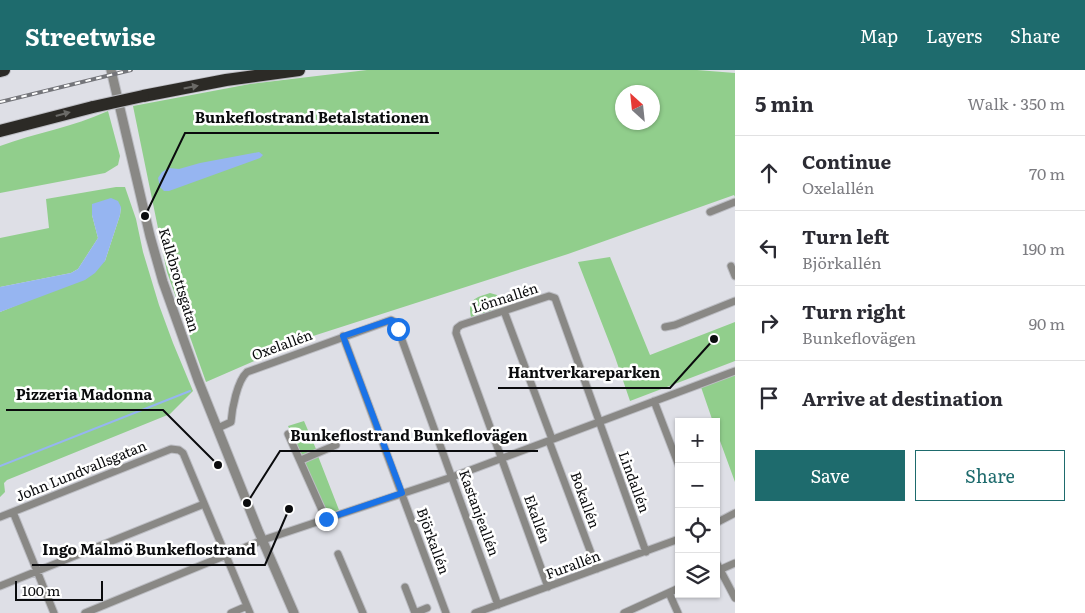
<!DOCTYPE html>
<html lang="en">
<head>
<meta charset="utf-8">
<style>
	:root { --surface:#fff; --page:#f2f2f3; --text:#2b2b33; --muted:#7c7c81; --line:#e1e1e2; --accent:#1e6b6d }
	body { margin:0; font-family:Literata,serif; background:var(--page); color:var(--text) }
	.controls { position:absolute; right:15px; bottom:15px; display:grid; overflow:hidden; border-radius:0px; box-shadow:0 1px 4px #0004 }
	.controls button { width:45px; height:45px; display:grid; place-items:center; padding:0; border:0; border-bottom:1px solid var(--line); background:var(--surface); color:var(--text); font:25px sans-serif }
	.compass { position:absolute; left:615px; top:15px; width:45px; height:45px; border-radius:50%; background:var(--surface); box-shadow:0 1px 4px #0004; rotate:333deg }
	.scale { position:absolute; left:15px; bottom:12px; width:88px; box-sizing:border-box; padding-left:5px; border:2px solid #0a0b0d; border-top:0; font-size:14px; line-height:18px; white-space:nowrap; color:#0a0b0d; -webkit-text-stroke:4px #fff; paint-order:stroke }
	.stop { position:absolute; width:15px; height:15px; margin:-11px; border:4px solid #1a73e8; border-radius:50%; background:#fff }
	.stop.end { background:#1a73e8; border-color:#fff; box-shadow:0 1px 5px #0008 }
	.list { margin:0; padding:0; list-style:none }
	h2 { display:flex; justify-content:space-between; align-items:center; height:65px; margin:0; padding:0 20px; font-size:21px }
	h2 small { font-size:16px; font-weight:400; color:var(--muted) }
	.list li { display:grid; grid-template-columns:32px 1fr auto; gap:15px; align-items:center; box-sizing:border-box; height:75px; padding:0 20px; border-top:1px solid var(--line) }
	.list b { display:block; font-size:19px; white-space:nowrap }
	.list p { margin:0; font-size:16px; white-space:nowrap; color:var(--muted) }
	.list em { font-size:16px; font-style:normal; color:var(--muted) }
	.actions { display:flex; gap:10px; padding:15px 20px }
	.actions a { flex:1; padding:11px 0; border:1px solid var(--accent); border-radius:0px; text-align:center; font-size:18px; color:var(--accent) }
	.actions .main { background:var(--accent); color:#fff }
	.icon { flex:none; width:28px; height:28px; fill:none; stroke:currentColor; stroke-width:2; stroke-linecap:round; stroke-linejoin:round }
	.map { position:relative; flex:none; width:735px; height:543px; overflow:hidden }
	header { display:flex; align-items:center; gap:30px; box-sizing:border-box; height:70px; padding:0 25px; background:var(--accent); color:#fff }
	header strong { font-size:24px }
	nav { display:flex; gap:28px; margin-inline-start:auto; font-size:18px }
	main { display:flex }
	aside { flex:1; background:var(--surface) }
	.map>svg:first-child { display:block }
	.green { fill:#91ce8c; fill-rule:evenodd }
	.water { fill:#96b5f1 }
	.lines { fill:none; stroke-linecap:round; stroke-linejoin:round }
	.stream { stroke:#96b5f1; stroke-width:2 }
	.minor-casing { stroke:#bcbdc3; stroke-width:9 }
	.tertiary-casing { stroke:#bcbdc3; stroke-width:11 }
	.motorway-casing { stroke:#bcbdc3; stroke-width:14 }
	.minor { stroke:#898885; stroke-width:7 }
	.tertiary { stroke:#898885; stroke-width:9 }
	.motorway { stroke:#2c2a26; stroke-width:12 }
	.rail-casing { stroke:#74757a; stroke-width:4 }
	.rail { stroke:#fff; stroke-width:2; stroke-dasharray:5.5; stroke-linecap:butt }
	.motorway-bridge-casing { stroke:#bcbdc3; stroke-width:14; stroke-linecap:butt }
	.motorway-bridge { stroke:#2c2a26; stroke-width:12 }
	.oneway { fill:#6b6a67 }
	.route { stroke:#1a73e8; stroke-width:6 }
	.labels { text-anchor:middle; stroke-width:5; stroke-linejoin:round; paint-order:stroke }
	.street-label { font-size:14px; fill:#0a0b0d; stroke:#fff }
	.leader { fill:none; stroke:#0a0b0d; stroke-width:2 }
	.callout-dot { fill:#0a0b0d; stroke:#fff; stroke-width:2 }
	.callout-label { font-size:15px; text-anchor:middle; font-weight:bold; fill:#0a0b0d; stroke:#fff; stroke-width:5; stroke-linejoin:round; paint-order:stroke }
</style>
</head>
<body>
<header>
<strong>Streetwise</strong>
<nav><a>Map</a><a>Layers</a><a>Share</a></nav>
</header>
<main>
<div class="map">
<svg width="735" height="543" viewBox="0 0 735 543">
	<rect width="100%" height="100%" fill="#dedfe6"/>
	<path class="green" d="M367,0h330l38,3v124l-1,-2 -166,59 -258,83 -104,45 -39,-110 -34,-166 117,-22zM622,22h30v30h-30z
		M108,41l12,45 -2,9 -13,8 -105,20v-47c35,-13 73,-19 108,-35z
		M116,117h9l11,32 7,33 16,53 14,38 20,48 -23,23 -163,66 -3,3 1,9 -5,5v-185l29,-12 76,-39 15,-46 1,-8 -29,8 6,23 -20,31 -7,4 -71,14v-49l49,-10 -3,-29z
		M610,187l40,98 85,-33v39l-105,40 -15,-44 -37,-95z
		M490,223l7,2 7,12 -33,10c-4,-18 4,-19 19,-24z
		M734,305l1,1v106l-19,-52v-8h-3l-12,-35z
		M304,351l12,28 -14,6 -14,-29z
		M318,386l21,54 -11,5 -23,-52z"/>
	<path class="water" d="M259,82l4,3 -3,3 -91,33h-5l-4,-4 -2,-9 4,-6 7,-4 10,1 21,-6z
		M111,128l7,3 3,6 -1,8 -15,46 -10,12 -10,7 -85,32v-25l71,-14 7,-4 20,-31 -6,-23v-11z"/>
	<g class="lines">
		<path class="stream" d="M0,396l190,-75"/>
		<defs>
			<path id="minor" d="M710,142l25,-10
				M731,196l4,10
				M504,241l48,128
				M665,257l10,-2 60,-24
				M343,266l103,277
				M654,331l25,65
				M218,358l13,-6c1,-13 6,-41 16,-50l144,-52 4,2 3,7 100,276
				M288,364l38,85
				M549,371l48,128
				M301,390l35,-15
				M13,442l41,101
				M0,447l171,-68 8,1 4,3 67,160
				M716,453l19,-10
				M338,484l25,59
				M716,492l19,36
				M717,501l18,-8
				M0,516l204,-82
				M405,517l10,26
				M548,517l-92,-254 1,-5 4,-3 88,-29 6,2 91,254
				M669,523l9,20
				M85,543l178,-73 189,-63 283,-106
				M231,543l16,-7
				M415,543l12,-5
				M475,543l204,-74
				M624,543l55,-25"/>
			<path id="tertiary" d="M111,0l39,166 13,46 35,98 60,150 36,83"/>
			<path id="motorway" d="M0,1l4,-1
				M143,26l83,-16 73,-10
				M0,61l93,-24"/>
		</defs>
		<use href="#minor" class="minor-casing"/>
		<use href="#tertiary" class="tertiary-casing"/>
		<use href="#motorway" class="motorway-casing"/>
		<use href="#minor" class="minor"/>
		<use href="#tertiary" class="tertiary"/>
		<use href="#motorway" class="motorway"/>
		<defs>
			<path id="rail" d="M0,32l131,-32"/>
		</defs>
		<use href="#rail" class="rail-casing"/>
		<use href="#rail" class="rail"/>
		<defs>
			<path id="motorway-bridge" d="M93,37l50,-11"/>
		</defs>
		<use href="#motorway-bridge" class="motorway-bridge-casing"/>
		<use href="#motorway-bridge" class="motorway-bridge"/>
	</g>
	<defs><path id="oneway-solid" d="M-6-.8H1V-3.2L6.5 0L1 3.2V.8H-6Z" transform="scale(1.25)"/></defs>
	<g class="oneway">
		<use href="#oneway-solid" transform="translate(191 17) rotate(-11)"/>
		<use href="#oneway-solid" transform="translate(63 44) rotate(-15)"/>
	</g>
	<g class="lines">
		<path class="route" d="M326,449l76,-26 -59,-157 48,-16 4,2 3,7"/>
	</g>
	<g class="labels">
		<g class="street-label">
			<text transform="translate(179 210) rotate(73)" y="5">Kalkbrottsgatan</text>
			<text transform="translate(505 228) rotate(-18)" y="5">Lönnallén</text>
			<text transform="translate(282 275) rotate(-20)" y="5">Oxelallén</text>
			<text transform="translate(81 401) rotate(-22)" y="5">John Lundvallsgatan</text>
			<text transform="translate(634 412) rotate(70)" y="5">Lindallén</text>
			<text transform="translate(585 430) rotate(70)" y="5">Bokallén</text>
			<text transform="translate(479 443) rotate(70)" y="5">Kastanjeallén</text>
			<text transform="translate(537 449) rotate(70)" y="5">Ekallén</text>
			<text transform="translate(433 471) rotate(70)" y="5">Björkallén</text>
			<text transform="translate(573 495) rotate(-20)" y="5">Furallén</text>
		</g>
	</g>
	<path class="leader" d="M145 146L185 63H439M714 269L670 318H498M218 395L163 340H6M247 433L280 381H538M289 439L265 495H32"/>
	<g class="callout-dot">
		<circle cx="145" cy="146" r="5"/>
		<circle cx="714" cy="269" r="5"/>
		<circle cx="218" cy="395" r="5"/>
		<circle cx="247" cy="433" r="5"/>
		<circle cx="289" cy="439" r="5"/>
	</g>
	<g class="callout-label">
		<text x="312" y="53">Bunkeflostrand Betalstationen</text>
		<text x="584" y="308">Hantverkareparken</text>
		<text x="84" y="330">Pizzeria Madonna</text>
		<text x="409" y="371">Bunkeflostrand Bunkeflovägen</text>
		<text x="149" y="485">Ingo Malmö Bunkeflostrand</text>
	</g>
</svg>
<div class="controls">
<button>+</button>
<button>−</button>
<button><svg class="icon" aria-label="locate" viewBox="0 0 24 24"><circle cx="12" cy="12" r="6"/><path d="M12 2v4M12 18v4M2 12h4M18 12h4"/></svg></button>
<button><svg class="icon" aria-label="layers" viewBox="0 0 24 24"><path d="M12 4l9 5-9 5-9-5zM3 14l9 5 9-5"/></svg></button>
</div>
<svg class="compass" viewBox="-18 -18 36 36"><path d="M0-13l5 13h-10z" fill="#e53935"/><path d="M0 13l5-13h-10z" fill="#7c7c81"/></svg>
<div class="scale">100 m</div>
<div class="stop" style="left:398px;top:259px"></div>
<div class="stop end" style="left:326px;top:449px"></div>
</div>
<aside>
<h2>5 min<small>Walk · 350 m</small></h2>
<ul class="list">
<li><svg class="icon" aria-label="ahead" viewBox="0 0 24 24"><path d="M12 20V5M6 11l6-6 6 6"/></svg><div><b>Continue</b><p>Oxelallén</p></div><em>70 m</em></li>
<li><svg class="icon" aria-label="left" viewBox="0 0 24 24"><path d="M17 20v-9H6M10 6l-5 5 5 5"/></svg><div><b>Turn left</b><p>Björkallén</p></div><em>190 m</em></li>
<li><svg class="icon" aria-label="right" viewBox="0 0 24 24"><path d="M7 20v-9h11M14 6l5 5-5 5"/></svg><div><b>Turn right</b><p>Bunkeflovägen</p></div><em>90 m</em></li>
<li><svg class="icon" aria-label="arrive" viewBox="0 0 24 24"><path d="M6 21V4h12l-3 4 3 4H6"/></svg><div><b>Arrive at destination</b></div></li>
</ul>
<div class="actions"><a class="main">Save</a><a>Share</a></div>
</aside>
</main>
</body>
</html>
